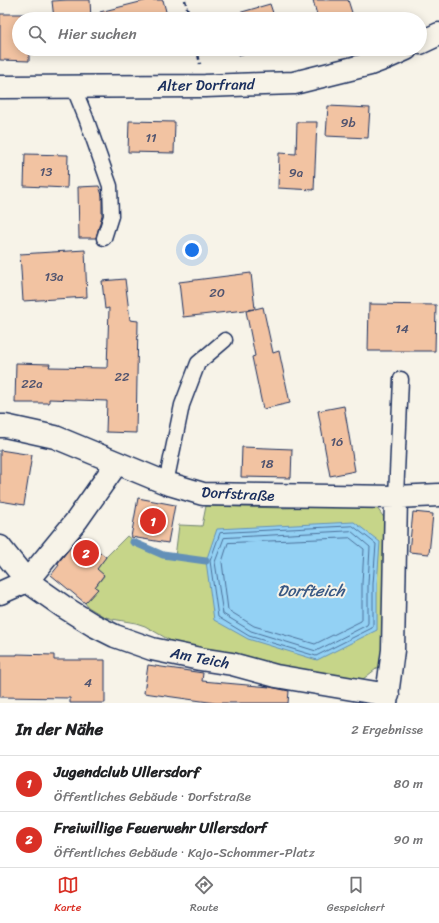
<!DOCTYPE html>
<html lang="de">
<head>
<meta charset="utf-8">
<style>
	:root { --surface:#fff; --page:#f2f2f2; --text:#202124; --muted:#757577; --line:#e0e0e0; --accent:#d93025 }
	body { margin:0; font-family:Sriracha,sans-serif; background:var(--page); color:var(--text) }
	.you { position:absolute; left:192px; top:250px; width:14px; height:14px; margin:-10px; border:3px solid #fff; border-radius:50%; background:#1a73e8; box-shadow:0 0 0 6px #1a73e833 }
	.badge { display:grid; place-items:center; width:26px; height:26px; border-radius:50%; background:var(--accent); color:#fff; font-size:13px; font-weight:700 }
	.pin { position:absolute; translate:-50% -50%; border:2px solid #fff; box-shadow:0 1px 4px #0006 }
	.list { margin:0; padding:0; list-style:none }
	h2 { display:flex; justify-content:space-between; align-items:center; height:52px; margin:0; padding:0 16px; font-size:17px }
	h2 small { font-size:13px; font-weight:400; color:var(--muted) }
	.list li { display:grid; grid-template-columns:26px 1fr auto; gap:12px; align-items:center; box-sizing:border-box; height:56px; padding:0 16px; border-top:1px solid var(--line) }
	.list b { display:block; font-size:15px; white-space:nowrap }
	.list p { margin:0; font-size:13px; white-space:nowrap; color:var(--muted) }
	.list em { font-size:13px; font-style:normal; color:var(--muted) }
	.icon { flex:none; width:22px; height:22px; fill:none; stroke:currentColor; stroke-width:2; stroke-linecap:round; stroke-linejoin:round }
	.map { position:relative; flex:none; width:439px; height:703px; overflow:hidden }
	.search { position:absolute; background:var(--surface); box-shadow:0 2px 10px #0003; left:12px; right:12px; top:12px; height:44px; display:flex; align-items:center; gap:10px; box-sizing:border-box; padding:0 14px; border-radius:22px; color:var(--muted); font-size:15px }
	.sheet { height:164px; background:var(--surface) }
	nav { display:flex; justify-content:space-around; align-items:center; box-sizing:border-box; height:56px; border-top:1px solid var(--line); background:var(--surface); font-size:11px; color:var(--muted) }
	nav a { display:grid; justify-items:center; gap:2px }
	nav .on { color:var(--accent) }
	.map>svg:first-child { display:block }
	.green { fill:#c6d589; stroke:#708274 }
	.water { fill:#93d1f4; stroke:#6390b8 }
	.lines { fill:none; stroke-linecap:round; stroke-linejoin:round }
	.shore { stroke:#4b709a; stroke-width:1 }
	.stream { stroke:#6390b8; stroke-width:7 }
	.building { fill:#f2c3a2; stroke:#1b2f5e }
	.service-casing { stroke:#1b2f5e; stroke-width:17 }
	.minor-casing { stroke:#1b2f5e; stroke-width:25 }
	.path { stroke:#1b2f5e; stroke-width:2.5; stroke-dasharray:4 3; stroke-linecap:butt }
	.service { stroke:#f7f3e8; stroke-width:14 }
	.minor { stroke:#f7f3e8; stroke-width:22 }
	.labels { text-anchor:middle; stroke-width:4; stroke-linejoin:round; paint-order:stroke }
	.number-label { font-size:13px; fill:#51546f }
	.street-label { font-size:15px; fill:#1b2f5e; stroke:#f7f3e8 }
	.water-label { font-size:16px; font-style:italic; fill:#395884; stroke:#f7f3e8 }
</style>
</head>
<body>
<div class="map">
<svg width="439" height="703" viewBox="0 0 439 703">
	<rect width="100%" height="100%" fill="#f7f3e8"/>
	<filter id="ink" filterUnits="userSpaceOnUse"><feTurbulence type="fractalNoise" baseFrequency=".025" numOctaves="2"/><feDisplacementMap in="SourceGraphic" scale="8" xChannelSelector="R" yChannelSelector="G"/><feConvolveMatrix kernelMatrix="1 2 1 2 8 2 1 2 1" color-interpolation-filters="sRGB"/></filter>
	<g filter="url(#ink)">
		<path class="green" d="M206,506l75,2 55,-1 41,1 8,11v137l-5,10 -17,13 -5,2h-24l-88,-25 -30,-6 -17,-1 -21,-4 -33,-19 -9,-3 -24,-4 -9,-3 -15,-9 -3,-4 12,-14 -2,-2 9,-11 -7,-7 9,-12 21,-21c12,11 32,18 48,21l4,-32 23,1z"/>
		<path class="water" d="M354,522l26,20 -3,42v46l-60,30 -69,-21 -34,-19 -8,-59 11,-32z"/>
		<g class="lines">
			<path class="shore" d="M353,526l23,18 -3,40v42l-1,2 -56,28 -67,-20 -31,-19 -8,-56 10,-28z
				M351,531l19,16 -2,37v39l-1,2 -51,26 -65,-20 -28,-17 -8,-52 9,-24z
				M350,538l14,11 -2,34v36l-1,2 -46,23 -61,-18 -26,-16 -6,-48 6,-19z"/>
			<path class="stream" d="M133,542l30,13 43,6"/>
		</g>
		<path class="building" d="M67,0h23l1,19h-37l-2,-18z
			M148,0h15l5,19h-67l-1,-7z
			M313,0h35l6,19h-36z
			M270,4l5,15h-46l-1,-3z
			M0,14h29v5h-10v30h10v12l-29,-1z
			M238,49h21l-20,6z
			M328,106l42,2 -2,30 -42,-2z
			M129,121l46,1 -1,31 -46,-1z
			M297,122h20l-3,68 -36,-2 1,-35 17,1z
			M25,154l43,1 -1,33 -43,-2z
			M99,186l3,9v20l-6,23h-17l-1,-51z
			M85,250l2,47 -64,4 -3,-47z
			M251,273l4,36 8,-2 10,46 6,-2 11,52 -27,6 -11,-52 3,-1 -9,-45 8,-2 -71,8 -4,-35z
			M125,279l5,41 8,1 -2,112 -30,-1 1,-31 -58,-2v4h-34l1,-40 34,1 -1,3 58,1 2,-60 -4,1 -3,-28z
			M369,304l67,1 -1,46h-67z
			M344,406l11,65 -25,5 -12,-65z
			M242,447l50,2 -1,29 -50,-1z
			M0,450l32,5 -8,50 -24,-4z
			M138,498l37,7 -7,38 -37,-6z
			M413,512l20,2 -4,40 -20,-2z
			M80,536l26,21 -9,12 7,6 -9,12 3,2 -13,14 -34,-28 8,-10 -2,-1z
			M17,654l37,1v5h51v43h-35v-5l-70,-1v-42h17z
			M148,665l55,8 -1,8 68,6 19,4 -1,12h-72l-72,-10z"/>
		<g class="lines">
			<defs>
				<path id="service" d="M73,86l13,32 24,68 1,30 -7,22
					M166,483l16,-78 16,-42 27,-23
					M396,497l5,-118"/>
				<path id="minor" d="M420,43l19,-9
					M0,87l205,-1 89,-3 76,-19 16,-6 20,-9
					M0,426h5l50,11 111,46 37,11 193,3 43,-2
					M0,547l27,34 37,26 29,18 22,11 37,13 48,10 32,5 44,12 112,19
					M0,593l27,-12 50,-61 40,-57
					M386,703l7,-53 3,-153"/>
			</defs>
			<use href="#service" class="service-casing"/>
			<use href="#minor" class="minor-casing"/>
			<path class="path" d="M185,0l5,19
				M197,49l3,15"/>
			<use href="#service" class="service"/>
			<use href="#minor" class="minor"/>
		</g>
	</g>
	<g class="labels">
		<g class="number-label">
			<text x="348" y="127">9b</text>
			<text x="151" y="142">11</text>
			<text x="46" y="176">13</text>
			<text x="296" y="177">9a</text>
			<text x="54" y="281">13a</text>
			<text x="217" y="297">20</text>
			<text x="402" y="333">14</text>
			<text x="122" y="381">22</text>
			<text x="32" y="388">22a</text>
			<text x="337" y="446">16</text>
			<text x="267" y="468">18</text>
			<text x="88" y="687">4</text>
		</g>
		<g class="street-label">
			<text transform="translate(206 85) rotate(-1)" y="5">Alter Dorfrand</text>
			<text transform="translate(238 494) rotate(3)" y="5">Dorfstraße</text>
			<text transform="translate(200 658) rotate(11)" y="5">Am Teich</text>
		</g>
		<g class="water-label">
			<text x="311" y="596">Dorfteich</text>
		</g>
	</g>
</svg>
<div class="you"></div>
<div class="pin badge" style="left:153px;top:521px">1</div>
<div class="pin badge" style="left:86px;top:553px">2</div>
<div class="search"><svg class="icon" aria-label="search" viewBox="0 0 24 24"><circle cx="10" cy="10" r="6"/><path d="M15 15l6 6"/></svg>Hier suchen</div>
</div>
<section class="sheet">
<h2>In der Nähe<small>2 Ergebnisse</small></h2>
<ul class="list">
<li><span class="badge">1</span><div><b>Jugendclub Ullersdorf</b><p>Öffentliches Gebäude · Dorfstraße</p></div><em>80 m</em></li>
<li><span class="badge">2</span><div><b>Freiwillige Feuerwehr Ullersdorf</b><p>Öffentliches Gebäude · Kajo-Schommer-Platz</p></div><em>90 m</em></li>
</ul>
</section>
<nav>
<a class="on"><svg class="icon" aria-label="map" viewBox="0 0 24 24"><path d="M3 6l6-2 6 2 6-2v14l-6 2-6-2-6 2zM9 4v14M15 6v14"/></svg>Karte</a>
<a><svg class="icon" aria-label="directions" viewBox="0 0 24 24"><path d="M12 3l9 9-9 9-9-9zM9 14v-3h6M13 9l2 2-2 2"/></svg>Route</a>
<a><svg class="icon" aria-label="saved" viewBox="0 0 24 24"><path d="M7 4h10v16l-5-4-5 4z"/></svg>Gespeichert</a>
</nav>
</body>
</html>
